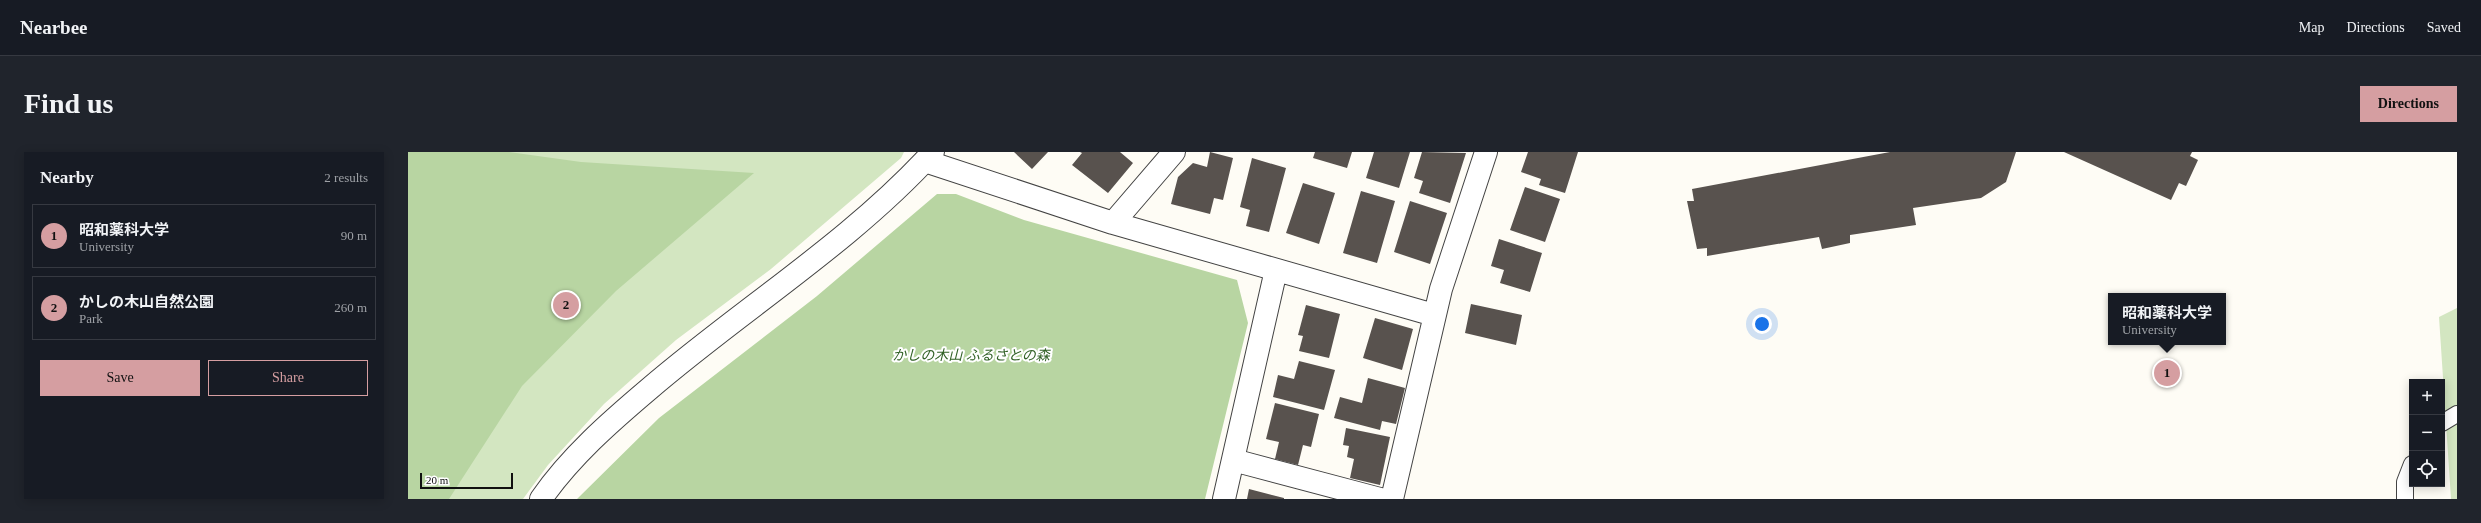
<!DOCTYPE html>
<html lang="en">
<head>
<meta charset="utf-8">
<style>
	:root { --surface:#171b24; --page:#20242c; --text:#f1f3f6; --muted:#9ea1a6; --line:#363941; --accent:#d59ea1 }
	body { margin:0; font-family:"Times New Roman","Noto Sans JP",serif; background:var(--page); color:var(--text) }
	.controls { position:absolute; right:12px; bottom:12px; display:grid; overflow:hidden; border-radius:0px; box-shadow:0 2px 10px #0003 }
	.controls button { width:36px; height:36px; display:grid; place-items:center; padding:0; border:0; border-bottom:1px solid var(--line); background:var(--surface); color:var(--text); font:20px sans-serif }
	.scale { position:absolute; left:12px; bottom:10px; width:93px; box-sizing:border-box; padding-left:4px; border:2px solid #101010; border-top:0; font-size:11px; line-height:14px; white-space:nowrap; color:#101010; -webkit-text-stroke:3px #fff; paint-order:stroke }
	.you { position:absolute; left:1354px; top:172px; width:14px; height:14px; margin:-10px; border:3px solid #fff; border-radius:50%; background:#1a73e8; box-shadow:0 0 0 6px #1a73e833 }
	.badge { display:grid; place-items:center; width:26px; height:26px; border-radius:50%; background:var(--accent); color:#111; font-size:13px; font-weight:700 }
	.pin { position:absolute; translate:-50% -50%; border:2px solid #fff; box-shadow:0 1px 4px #0006 }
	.popup { position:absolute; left:1700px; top:141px; width:118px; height:52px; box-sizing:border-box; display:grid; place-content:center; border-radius:0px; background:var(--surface); filter:drop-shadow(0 1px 3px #0005); font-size:13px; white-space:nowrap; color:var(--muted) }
	.popup b { font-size:15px; color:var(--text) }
	.popup::after { content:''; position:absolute; left:50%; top:100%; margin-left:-8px; border:8px solid transparent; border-top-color:var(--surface) }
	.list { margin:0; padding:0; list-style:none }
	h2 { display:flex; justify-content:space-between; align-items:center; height:52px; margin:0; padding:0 16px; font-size:17px }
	h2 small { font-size:13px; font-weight:400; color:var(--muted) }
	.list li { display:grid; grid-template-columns:26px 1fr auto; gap:12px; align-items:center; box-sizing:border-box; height:64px; margin:0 8px 8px; padding:0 8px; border:1px solid var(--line); border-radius:0px }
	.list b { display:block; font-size:15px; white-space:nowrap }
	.list p { margin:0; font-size:13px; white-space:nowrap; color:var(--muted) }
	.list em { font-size:13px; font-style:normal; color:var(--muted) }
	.actions { display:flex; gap:8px; padding:12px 16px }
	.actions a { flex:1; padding:9px 0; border:1px solid var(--accent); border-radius:0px; text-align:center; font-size:14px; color:var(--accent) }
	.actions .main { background:var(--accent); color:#111 }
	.icon { flex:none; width:22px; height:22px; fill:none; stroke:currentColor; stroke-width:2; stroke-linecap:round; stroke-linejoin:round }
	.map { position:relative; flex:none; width:2049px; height:347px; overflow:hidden; border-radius:0px }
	header { display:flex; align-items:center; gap:24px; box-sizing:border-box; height:56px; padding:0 20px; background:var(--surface); border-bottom:1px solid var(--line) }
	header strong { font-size:19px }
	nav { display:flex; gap:22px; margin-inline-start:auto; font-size:14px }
	.intro { display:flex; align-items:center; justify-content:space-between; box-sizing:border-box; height:96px; padding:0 24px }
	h1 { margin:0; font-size:28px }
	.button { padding:10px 18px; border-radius:0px; background:var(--accent); color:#111; font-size:14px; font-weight:700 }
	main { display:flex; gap:24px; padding:0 24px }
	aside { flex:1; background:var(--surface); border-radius:0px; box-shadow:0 2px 10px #0003 }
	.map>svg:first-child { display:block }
	.green { fill:#d3e6c1 }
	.forest { fill:#b8d5a2 }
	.building { fill:#58524e }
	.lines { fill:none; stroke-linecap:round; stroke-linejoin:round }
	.service-casing { stroke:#434343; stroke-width:18 }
	.minor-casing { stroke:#434343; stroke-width:24 }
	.tertiary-casing { stroke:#434343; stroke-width:24 }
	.service { stroke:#fff; stroke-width:16 }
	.minor { stroke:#fff; stroke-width:22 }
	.tertiary { stroke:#fff; stroke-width:22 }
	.labels { text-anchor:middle; stroke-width:4; stroke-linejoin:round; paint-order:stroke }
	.park-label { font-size:14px; font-style:italic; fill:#326227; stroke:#fff }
</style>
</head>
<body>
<header>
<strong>Nearbee</strong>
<nav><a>Map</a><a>Directions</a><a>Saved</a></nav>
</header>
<div class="intro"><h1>Find us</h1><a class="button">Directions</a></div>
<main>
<aside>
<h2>Nearby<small>2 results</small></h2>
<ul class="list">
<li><span class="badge">1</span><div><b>昭和薬科大学</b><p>University</p></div><em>90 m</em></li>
<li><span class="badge">2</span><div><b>かしの木山自然公園</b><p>Park</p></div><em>260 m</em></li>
</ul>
<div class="actions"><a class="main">Save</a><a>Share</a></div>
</aside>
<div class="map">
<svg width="2049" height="347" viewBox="0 0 2049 347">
	<rect width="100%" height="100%" fill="#fefcf5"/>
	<path class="green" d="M0,0h496l-3,6 -130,111 -95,71 -72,64 -56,61 -25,34h-115z
		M2049,156v191h-6l-12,-182z"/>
	<path class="forest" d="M0,0h101l72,10 173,11 -138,118 -94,95 -73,113h-41z
		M529,42h19l68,26 213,60 11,43 -43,176h-628l82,-81 158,-122z"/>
	<path class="building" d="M606,0h34l-16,17z
		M672,0h40l13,11 -25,30 -36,-28 10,-12z
		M802,0l23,6 -10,42 -9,-2 -4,16 -39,-10 7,-27 15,-14 14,4z
		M907,0h37l-5,16 -34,-10z
		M966,0h36l-11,36 -33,-10z
		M1014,0l44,1 -16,50 -31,-10 4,-12 -9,-3z
		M1120,0h50l-13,41 -26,-8 2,-6 -20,-7z
		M1482,0h126l-10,30 -25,16 -68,10 3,17 -66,10v8l-28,6 -3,-12 -112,19v-8l-10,1 -10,-48h7l-2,-12z
		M1656,0h128l-2,4 8,4 -12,26 -7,-3 -8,17z
		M844,6l34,10 -17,64 -23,-6 4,-16 -10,-3z
		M895,31l32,10 -16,51 -33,-11z
		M1117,35l35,12 -15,43 -35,-12z
		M953,39l34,10 -18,62 -34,-10z
		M1002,49l37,12 -17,51 -36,-12z
		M1091,87l43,14 -12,39 -30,-9 4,-13 -13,-4z
		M1063,152l51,11 -6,30 -51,-12z
		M898,153l34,9 -11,44 -30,-7 4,-15 -5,-1z
		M967,166l38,11 -11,41 -39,-12z
		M891,209l36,9 -11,40 -51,-13 5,-22 16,4z
		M960,226l37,10 -9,36 -14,-3 -2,9 -46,-12 6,-21 22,6z
		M867,251l44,11 -8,33 -8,-2 -5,20 -23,-6 4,-17 -13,-3z
		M938,276l44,9 -10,48 -30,-7 4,-19 -7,-2 2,-11 -6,-1z
		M841,337l35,9v1h-37z"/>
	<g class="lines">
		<defs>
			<path id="service" d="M2034,271l15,-9
				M1997,347v-17l7,-18"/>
			<path id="minor" d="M517,9l188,62 321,92
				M705,71l61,-71
				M825,308l147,39
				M816,347l52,-229
				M984,347l49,-210 45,-137"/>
			<path id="tertiary" d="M133,347c29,-42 69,-77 108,-110 93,-80 201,-146 284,-237"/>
		</defs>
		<use href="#service" class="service-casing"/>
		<use href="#minor" class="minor-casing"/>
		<use href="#tertiary" class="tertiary-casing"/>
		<use href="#service" class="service"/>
		<use href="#minor" class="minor"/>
		<use href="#tertiary" class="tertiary"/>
	</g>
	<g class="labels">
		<g class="park-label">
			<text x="563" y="208">かしの木山 ふるさとの森</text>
		</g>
	</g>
</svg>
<div class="controls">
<button>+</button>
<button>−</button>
<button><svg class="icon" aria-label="locate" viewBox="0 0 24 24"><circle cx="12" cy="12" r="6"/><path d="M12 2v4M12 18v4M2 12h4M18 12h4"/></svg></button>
</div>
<div class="scale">20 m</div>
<div class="you"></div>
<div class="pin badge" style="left:1759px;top:221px">1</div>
<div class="popup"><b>昭和薬科大学</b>University</div>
<div class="pin badge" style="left:158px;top:153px">2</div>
</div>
</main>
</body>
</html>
